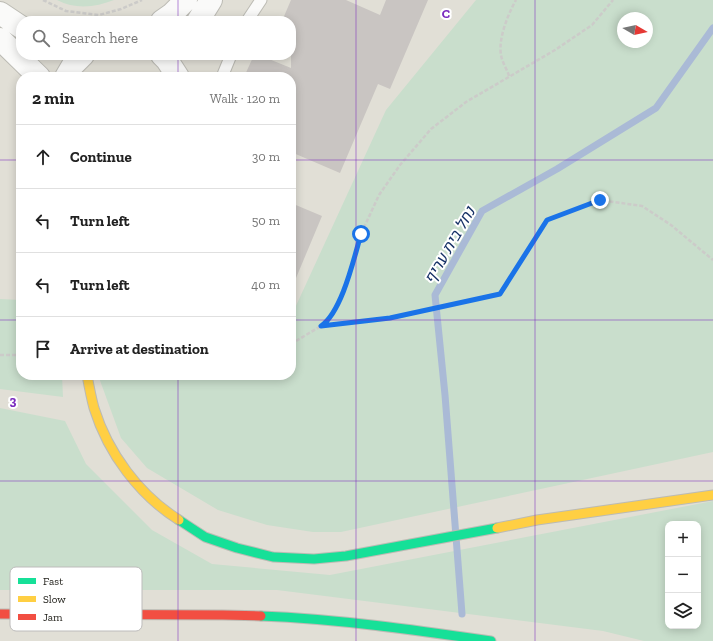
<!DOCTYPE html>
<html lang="en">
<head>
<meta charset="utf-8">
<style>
	:root { --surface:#fff; --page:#f6f6f6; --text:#222; --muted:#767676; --line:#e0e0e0 }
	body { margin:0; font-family:"Zilla Slab",Heebo,serif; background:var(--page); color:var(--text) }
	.controls { position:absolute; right:12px; bottom:12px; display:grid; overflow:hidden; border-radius:8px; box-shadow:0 2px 10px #0003 }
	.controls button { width:36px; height:36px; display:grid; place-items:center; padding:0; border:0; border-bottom:1px solid var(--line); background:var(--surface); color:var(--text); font:20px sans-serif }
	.compass { position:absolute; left:617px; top:12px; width:36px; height:36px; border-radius:50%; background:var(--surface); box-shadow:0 2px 10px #0003; rotate:99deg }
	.stop { position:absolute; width:12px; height:12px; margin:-9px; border:3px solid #1a73e8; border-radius:50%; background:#fff }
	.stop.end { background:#1a73e8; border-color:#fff; box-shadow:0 1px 4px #0008 }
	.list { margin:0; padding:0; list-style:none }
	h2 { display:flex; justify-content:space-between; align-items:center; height:52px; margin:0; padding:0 16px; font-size:17px }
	h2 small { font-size:13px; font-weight:400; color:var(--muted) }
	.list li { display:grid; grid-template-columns:26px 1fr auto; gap:12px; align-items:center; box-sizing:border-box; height:64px; padding:0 16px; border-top:1px solid var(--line) }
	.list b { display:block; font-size:15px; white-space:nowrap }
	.list em { font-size:13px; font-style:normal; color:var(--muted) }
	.icon { flex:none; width:22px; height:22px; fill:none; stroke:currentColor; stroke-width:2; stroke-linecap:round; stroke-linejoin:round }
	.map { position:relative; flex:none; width:713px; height:641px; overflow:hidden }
	.search { position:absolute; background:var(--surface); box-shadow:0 2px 10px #0003; left:16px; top:16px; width:280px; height:44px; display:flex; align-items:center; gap:10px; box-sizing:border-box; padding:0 14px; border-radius:16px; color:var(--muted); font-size:15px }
	.panel { position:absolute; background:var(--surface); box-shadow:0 2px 10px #0003; left:16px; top:72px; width:280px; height:308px; border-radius:16px }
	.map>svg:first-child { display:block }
	.green { fill:#c9decc; fill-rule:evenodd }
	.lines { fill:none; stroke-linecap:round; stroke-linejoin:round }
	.stream { stroke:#aabad6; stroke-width:7 }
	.building { fill:#c9c5c2 }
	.lane-casing { stroke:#bcbbb4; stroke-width:13 }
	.street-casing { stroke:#bcbbb4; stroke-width:24 }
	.fast-casing { stroke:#bcbbb4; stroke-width:11 }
	.slow-casing { stroke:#bcbbb4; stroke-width:11 }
	.jam-casing { stroke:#bcbbb4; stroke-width:11 }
	.path { stroke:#cccbc9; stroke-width:2.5; stroke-dasharray:4 2; stroke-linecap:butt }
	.lane { stroke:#fafaf9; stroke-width:11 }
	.street { stroke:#fafaf9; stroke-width:22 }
	.fast { stroke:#16e098; stroke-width:9 }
	.slow { stroke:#ffcf43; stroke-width:9 }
	.jam { stroke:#f24e42; stroke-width:9 }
	.route { stroke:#1a73e8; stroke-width:5 }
	.grid { fill:none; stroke:#7b2cbf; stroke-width:1; stroke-opacity:0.55 }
	.labels { text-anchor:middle; stroke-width:4; stroke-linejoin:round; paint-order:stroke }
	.water-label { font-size:16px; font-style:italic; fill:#163166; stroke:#fff }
	.key { fill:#fff; stroke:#bdbcbb; stroke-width:1 }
	.key-label { font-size:11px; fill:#22211b }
	.grid-label { font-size:13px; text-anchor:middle; font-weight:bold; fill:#7b2cbf; stroke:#fff; stroke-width:4; stroke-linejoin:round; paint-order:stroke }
</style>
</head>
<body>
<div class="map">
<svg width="713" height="641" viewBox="0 0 713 641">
	<rect width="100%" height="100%" fill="#e1dfd6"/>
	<path class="green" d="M57,0h57c-18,7 -38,10 -57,0z
		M476,0h237v452l-372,80h-28l-46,-7 -49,-15 -71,-42 -26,-30 -23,-63h193v-68l4,1 91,-198zM623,18h24v24h-24z
		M0,299l21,1v75h41l1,22 -63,-8z
		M0,408l65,13 21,43 66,66 60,34 118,11 383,-74v140h-69l-41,-10 -326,-41h-277zM668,524h30v102h-30z"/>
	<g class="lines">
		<path class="stream" d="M462,614l-17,-219 -10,-100 47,-84 75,-42 99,-61 57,-80"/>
	</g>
	<path class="building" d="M291,0h55l34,15 6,-15h42l-38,89 -12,-5 -38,89 -49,-21v-75h-47l10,-22h5l32,13v-47h-9z
		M291,203l31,13 -31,74z"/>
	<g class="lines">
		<defs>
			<path id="lane" d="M247,21l14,-21
				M222,77l9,-22"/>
			<path id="street" d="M0,13l21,14
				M162,21l10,-7 14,-14
				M198,21l13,-21
				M0,39l39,38
				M162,55l5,5 11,17
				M66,77l7,-12 10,-10"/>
			<path id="fast" d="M179,520l26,17 32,11 36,9 41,2 32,-3 151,-28
				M261,616c77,3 154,14 230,25"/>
			<path id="slow" d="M87,375c2,11 4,22 7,33 14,45 45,87 85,112
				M497,528l40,-8 176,-25"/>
			<path id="jam" d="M0,614l223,1 38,1"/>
		</defs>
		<use href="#lane" class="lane-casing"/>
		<use href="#street" class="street-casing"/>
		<use href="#fast" class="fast-casing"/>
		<use href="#slow" class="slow-casing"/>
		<use href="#jam" class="jam-casing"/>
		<path class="path" d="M43,0l23,11 33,4 22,-6 21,-9
			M509,76c-2,-7 -7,-14 -8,-21 -3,-16 7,-41 15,-55
			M321,326l69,-8 110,-24 47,-74 53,-20 42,6 29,19 42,35
			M291,344l35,-21 16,-26 19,-63 18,-39 21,-30 31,-36 35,-27 89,-52 37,-25 21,-25
			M0,355h21"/>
		<use href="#lane" class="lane"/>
		<use href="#street" class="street"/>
		<use href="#fast" class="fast"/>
		<use href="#slow" class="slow"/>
		<use href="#jam" class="jam"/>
	</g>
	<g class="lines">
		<path class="route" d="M361,234c-7,24 -19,78 -40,92l69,-8 110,-24 47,-74 53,-20"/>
	</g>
	<path class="grid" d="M178,0v21M356,0v641M535,0v641M178,55v22M0,160h21M291,160h422M0,320h21M291,320h422M178,375v266M0,481h713"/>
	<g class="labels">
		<g class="water-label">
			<text transform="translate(449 245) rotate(-60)" y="6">נחל בית עריף</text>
		</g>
	</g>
	<rect x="10" y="567" width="132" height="64" rx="6" class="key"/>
	<rect x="18" y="578" width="18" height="6" fill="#16e098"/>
	<rect x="18" y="596" width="18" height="6" fill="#ffcf43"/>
	<rect x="18" y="614" width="18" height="6" fill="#f24e42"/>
	<g class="key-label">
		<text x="43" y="585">Fast</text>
		<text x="43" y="603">Slow</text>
		<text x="43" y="621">Jam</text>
	</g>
	<g class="grid-label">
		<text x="446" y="18">C</text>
		<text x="13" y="405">3</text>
	</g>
</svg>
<div class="controls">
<button>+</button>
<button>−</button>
<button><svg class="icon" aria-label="layers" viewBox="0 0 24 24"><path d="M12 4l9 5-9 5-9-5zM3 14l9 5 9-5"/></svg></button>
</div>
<svg class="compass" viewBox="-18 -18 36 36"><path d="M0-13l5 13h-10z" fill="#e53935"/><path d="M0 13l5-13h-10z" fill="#767676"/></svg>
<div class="stop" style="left:361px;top:234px"></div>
<div class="stop end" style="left:600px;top:200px"></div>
<div class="search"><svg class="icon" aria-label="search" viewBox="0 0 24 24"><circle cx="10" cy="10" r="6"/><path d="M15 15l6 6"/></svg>Search here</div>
<section class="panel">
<h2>2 min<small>Walk · 120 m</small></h2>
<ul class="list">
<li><svg class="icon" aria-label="ahead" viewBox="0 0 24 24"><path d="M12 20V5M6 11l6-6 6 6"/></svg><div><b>Continue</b></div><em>30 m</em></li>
<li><svg class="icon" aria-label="left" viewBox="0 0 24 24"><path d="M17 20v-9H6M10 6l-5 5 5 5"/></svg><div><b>Turn left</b></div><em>50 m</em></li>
<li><svg class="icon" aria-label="left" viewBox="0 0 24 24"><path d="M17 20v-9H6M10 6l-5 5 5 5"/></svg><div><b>Turn left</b></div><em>40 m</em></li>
<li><svg class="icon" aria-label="arrive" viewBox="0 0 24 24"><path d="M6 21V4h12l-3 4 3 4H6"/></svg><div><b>Arrive at destination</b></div></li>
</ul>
</section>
</div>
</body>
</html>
